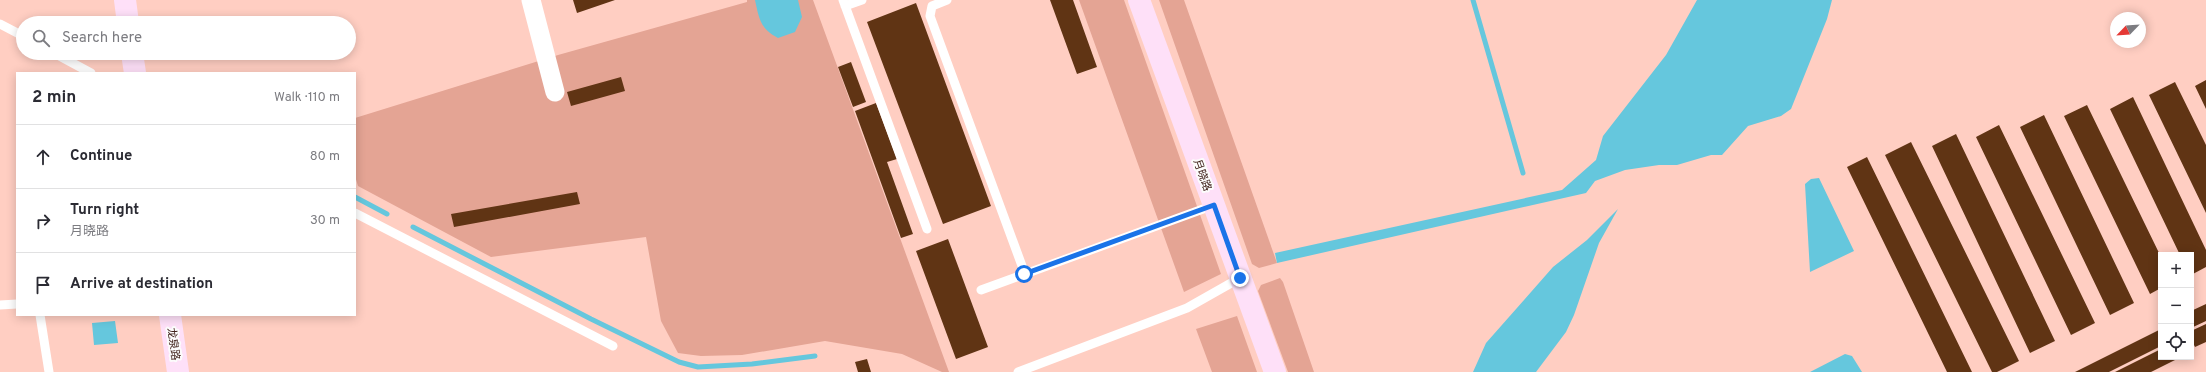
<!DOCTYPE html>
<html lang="en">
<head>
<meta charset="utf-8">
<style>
	:root { --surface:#fff; --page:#f2f2f3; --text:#2b2b33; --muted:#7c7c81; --line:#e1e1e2 }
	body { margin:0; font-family:Overpass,"Noto Sans SC",sans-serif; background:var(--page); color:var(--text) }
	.controls { position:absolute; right:12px; bottom:12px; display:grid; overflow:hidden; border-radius:0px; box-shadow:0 2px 10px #0003 }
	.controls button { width:36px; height:36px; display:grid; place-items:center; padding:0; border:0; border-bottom:1px solid var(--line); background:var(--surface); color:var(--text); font:20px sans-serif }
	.compass { position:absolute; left:2110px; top:12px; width:36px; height:36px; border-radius:50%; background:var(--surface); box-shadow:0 2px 10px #0003; rotate:245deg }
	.stop { position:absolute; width:12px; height:12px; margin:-9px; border:3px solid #1a73e8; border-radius:50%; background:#fff }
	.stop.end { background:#1a73e8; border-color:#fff; box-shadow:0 1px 4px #0008 }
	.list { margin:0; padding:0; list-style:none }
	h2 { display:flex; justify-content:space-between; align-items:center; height:52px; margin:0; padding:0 16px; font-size:17px }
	h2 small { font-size:13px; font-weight:400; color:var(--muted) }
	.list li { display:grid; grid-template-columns:26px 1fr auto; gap:12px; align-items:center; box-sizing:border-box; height:64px; padding:0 16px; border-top:1px solid var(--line) }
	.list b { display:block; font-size:15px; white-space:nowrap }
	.list p { margin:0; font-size:13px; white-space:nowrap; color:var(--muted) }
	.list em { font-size:13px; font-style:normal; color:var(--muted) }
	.icon { flex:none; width:22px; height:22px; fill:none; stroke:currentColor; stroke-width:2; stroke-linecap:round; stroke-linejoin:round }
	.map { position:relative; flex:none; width:2206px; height:372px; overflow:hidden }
	.search { position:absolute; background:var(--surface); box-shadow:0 2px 10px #0003; left:16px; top:16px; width:340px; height:44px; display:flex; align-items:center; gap:10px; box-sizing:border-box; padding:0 14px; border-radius:22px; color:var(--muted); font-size:15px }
	.panel { position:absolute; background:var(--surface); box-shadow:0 2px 10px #0003; left:16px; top:72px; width:340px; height:244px; border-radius:0px }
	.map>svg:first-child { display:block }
	.green { fill:#e4a494 }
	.water { fill:#65c7dd }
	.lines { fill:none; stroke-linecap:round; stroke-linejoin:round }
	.stream { stroke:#65c7dd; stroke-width:5 }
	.building { fill:#603414 }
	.lane { stroke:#fff; stroke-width:9 }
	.street { stroke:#fff; stroke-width:19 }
	.secondary { stroke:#fee0f8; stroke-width:22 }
	.route { stroke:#1a73e8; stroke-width:5 }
	.labels { text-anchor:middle; stroke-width:4; stroke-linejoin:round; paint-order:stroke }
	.street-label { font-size:11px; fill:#3f211a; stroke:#fcfcfc }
</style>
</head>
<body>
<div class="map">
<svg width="2206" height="372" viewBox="0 0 2206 372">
	<rect width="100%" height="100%" fill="#ffcec2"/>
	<path class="green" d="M747,0h66l136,372h-7l-40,-18 -77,-13 -83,14 -41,1 -23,-3 -17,-32 -15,-84 -155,20 -133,-71 -3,-10v-58l203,-63 189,-53z
		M1079,0h45l97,274 -37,18z
		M1159,0h25l93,263 -18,5 -7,-4z
		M1280,278l3,4 31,90h-26l-30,-81 3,-6z
		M1237,316l20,56h-45l-16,-43z"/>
	<path class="water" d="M755,0h43l4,17 -7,15 -17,6c-18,-9 -19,-20 -23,-38z
		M1697,0h135l-5,19 -36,90 -10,7 -33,10 -26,29h-11l-34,10h-18l-34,5 -30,11 -9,12 -309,70 -2,-10 287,-63 34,-30 7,-24 63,-81z
		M1819,178l35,73 -44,21 -5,-88 6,-5z
		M1618,209l-19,34 -25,72 -8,17 -30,40h-63l13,-29 67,-76 34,-27z
		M115,321l3,22 -24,2 -2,-22z
		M1845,354l7,2 10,16h-52z"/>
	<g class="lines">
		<path class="stream" d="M1473,0l50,173
			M355,197l32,17
			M413,227l178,92 88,43 19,5 54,-3 63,-8"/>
	</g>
	<path class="building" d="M573,0h42l-38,13z
		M1050,0h23l24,67 -20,7z
		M916,3l75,203 -48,18 -76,-202z
		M851,62l15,40 -13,5 -15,-40z
		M621,77l4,14 -54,15 -4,-14z
		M2206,80v29l-11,-23z
		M2175,82l31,63v68l-57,-118z
		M2133,97l73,153v17l-15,8v-20h-11l-70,-146z
		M876,103l21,56 -10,3 26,72 -12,4 -46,-127z
		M2087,105l74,152v31l-11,6 -86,-178z
		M2044,115l90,188 -24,12 -90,-188z
		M1999,125l96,198 -24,12 -95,-198z
		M1956,134l99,207 -25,12 -98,-207z
		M1911,142l108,219 -22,11h-5l-107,-217z
		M1867,157l105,215h-25l-100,-205z
		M577,192l3,12 -126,23 -3,-13z
		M948,239l40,108 -32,12 -40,-108z
		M2206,304v17l-15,7v-17z
		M2206,324v18l-11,5 -4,-8v-8z
		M2161,329v17l-52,26h-34z
		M2161,349v8h20l-30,15h-36z
		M867,359l4,13h-13l-3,-10z"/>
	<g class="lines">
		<path class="lane" d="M843,0l84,229
			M947,0l-15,6 -2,10 95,258 -44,16
			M845,6l17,-6
			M0,24l23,12
			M54,53l37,20
			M355,213l258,133
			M1025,274l189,-69
			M0,305l17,-1
			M40,315l9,57
			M1018,372l169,-64 53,-30"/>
		<path class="street" d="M531,0l24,92"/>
		<path class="secondary" d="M125,0l3,23
			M1139,0l136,372
			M132,53l3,20
			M170,315l8,57"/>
	</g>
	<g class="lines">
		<path class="route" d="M1024,274l190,-69 26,73"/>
	</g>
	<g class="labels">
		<g class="street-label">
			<text transform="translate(1203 175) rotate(70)" y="4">月晓路</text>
			<text transform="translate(174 344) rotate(82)" y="4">龙泉路</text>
		</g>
	</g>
</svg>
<div class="controls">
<button>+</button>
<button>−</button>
<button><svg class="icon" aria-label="locate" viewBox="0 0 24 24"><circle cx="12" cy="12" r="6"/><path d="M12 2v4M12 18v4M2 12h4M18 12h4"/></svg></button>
</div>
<svg class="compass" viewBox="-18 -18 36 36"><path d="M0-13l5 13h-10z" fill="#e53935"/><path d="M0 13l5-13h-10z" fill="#7c7c81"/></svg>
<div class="stop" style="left:1024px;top:274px"></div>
<div class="stop end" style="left:1240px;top:278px"></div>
<div class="search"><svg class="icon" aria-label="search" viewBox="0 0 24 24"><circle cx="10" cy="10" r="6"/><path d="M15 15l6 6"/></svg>Search here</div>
<section class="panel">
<h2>2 min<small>Walk · 110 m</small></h2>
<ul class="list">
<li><svg class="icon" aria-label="ahead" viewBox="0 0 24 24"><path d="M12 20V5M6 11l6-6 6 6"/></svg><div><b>Continue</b></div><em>80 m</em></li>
<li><svg class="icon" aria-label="right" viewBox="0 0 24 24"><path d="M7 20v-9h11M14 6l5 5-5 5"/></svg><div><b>Turn right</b><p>月晓路</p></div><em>30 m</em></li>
<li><svg class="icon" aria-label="arrive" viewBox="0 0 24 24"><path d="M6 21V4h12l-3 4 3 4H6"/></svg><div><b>Arrive at destination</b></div></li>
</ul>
</section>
</div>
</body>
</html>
